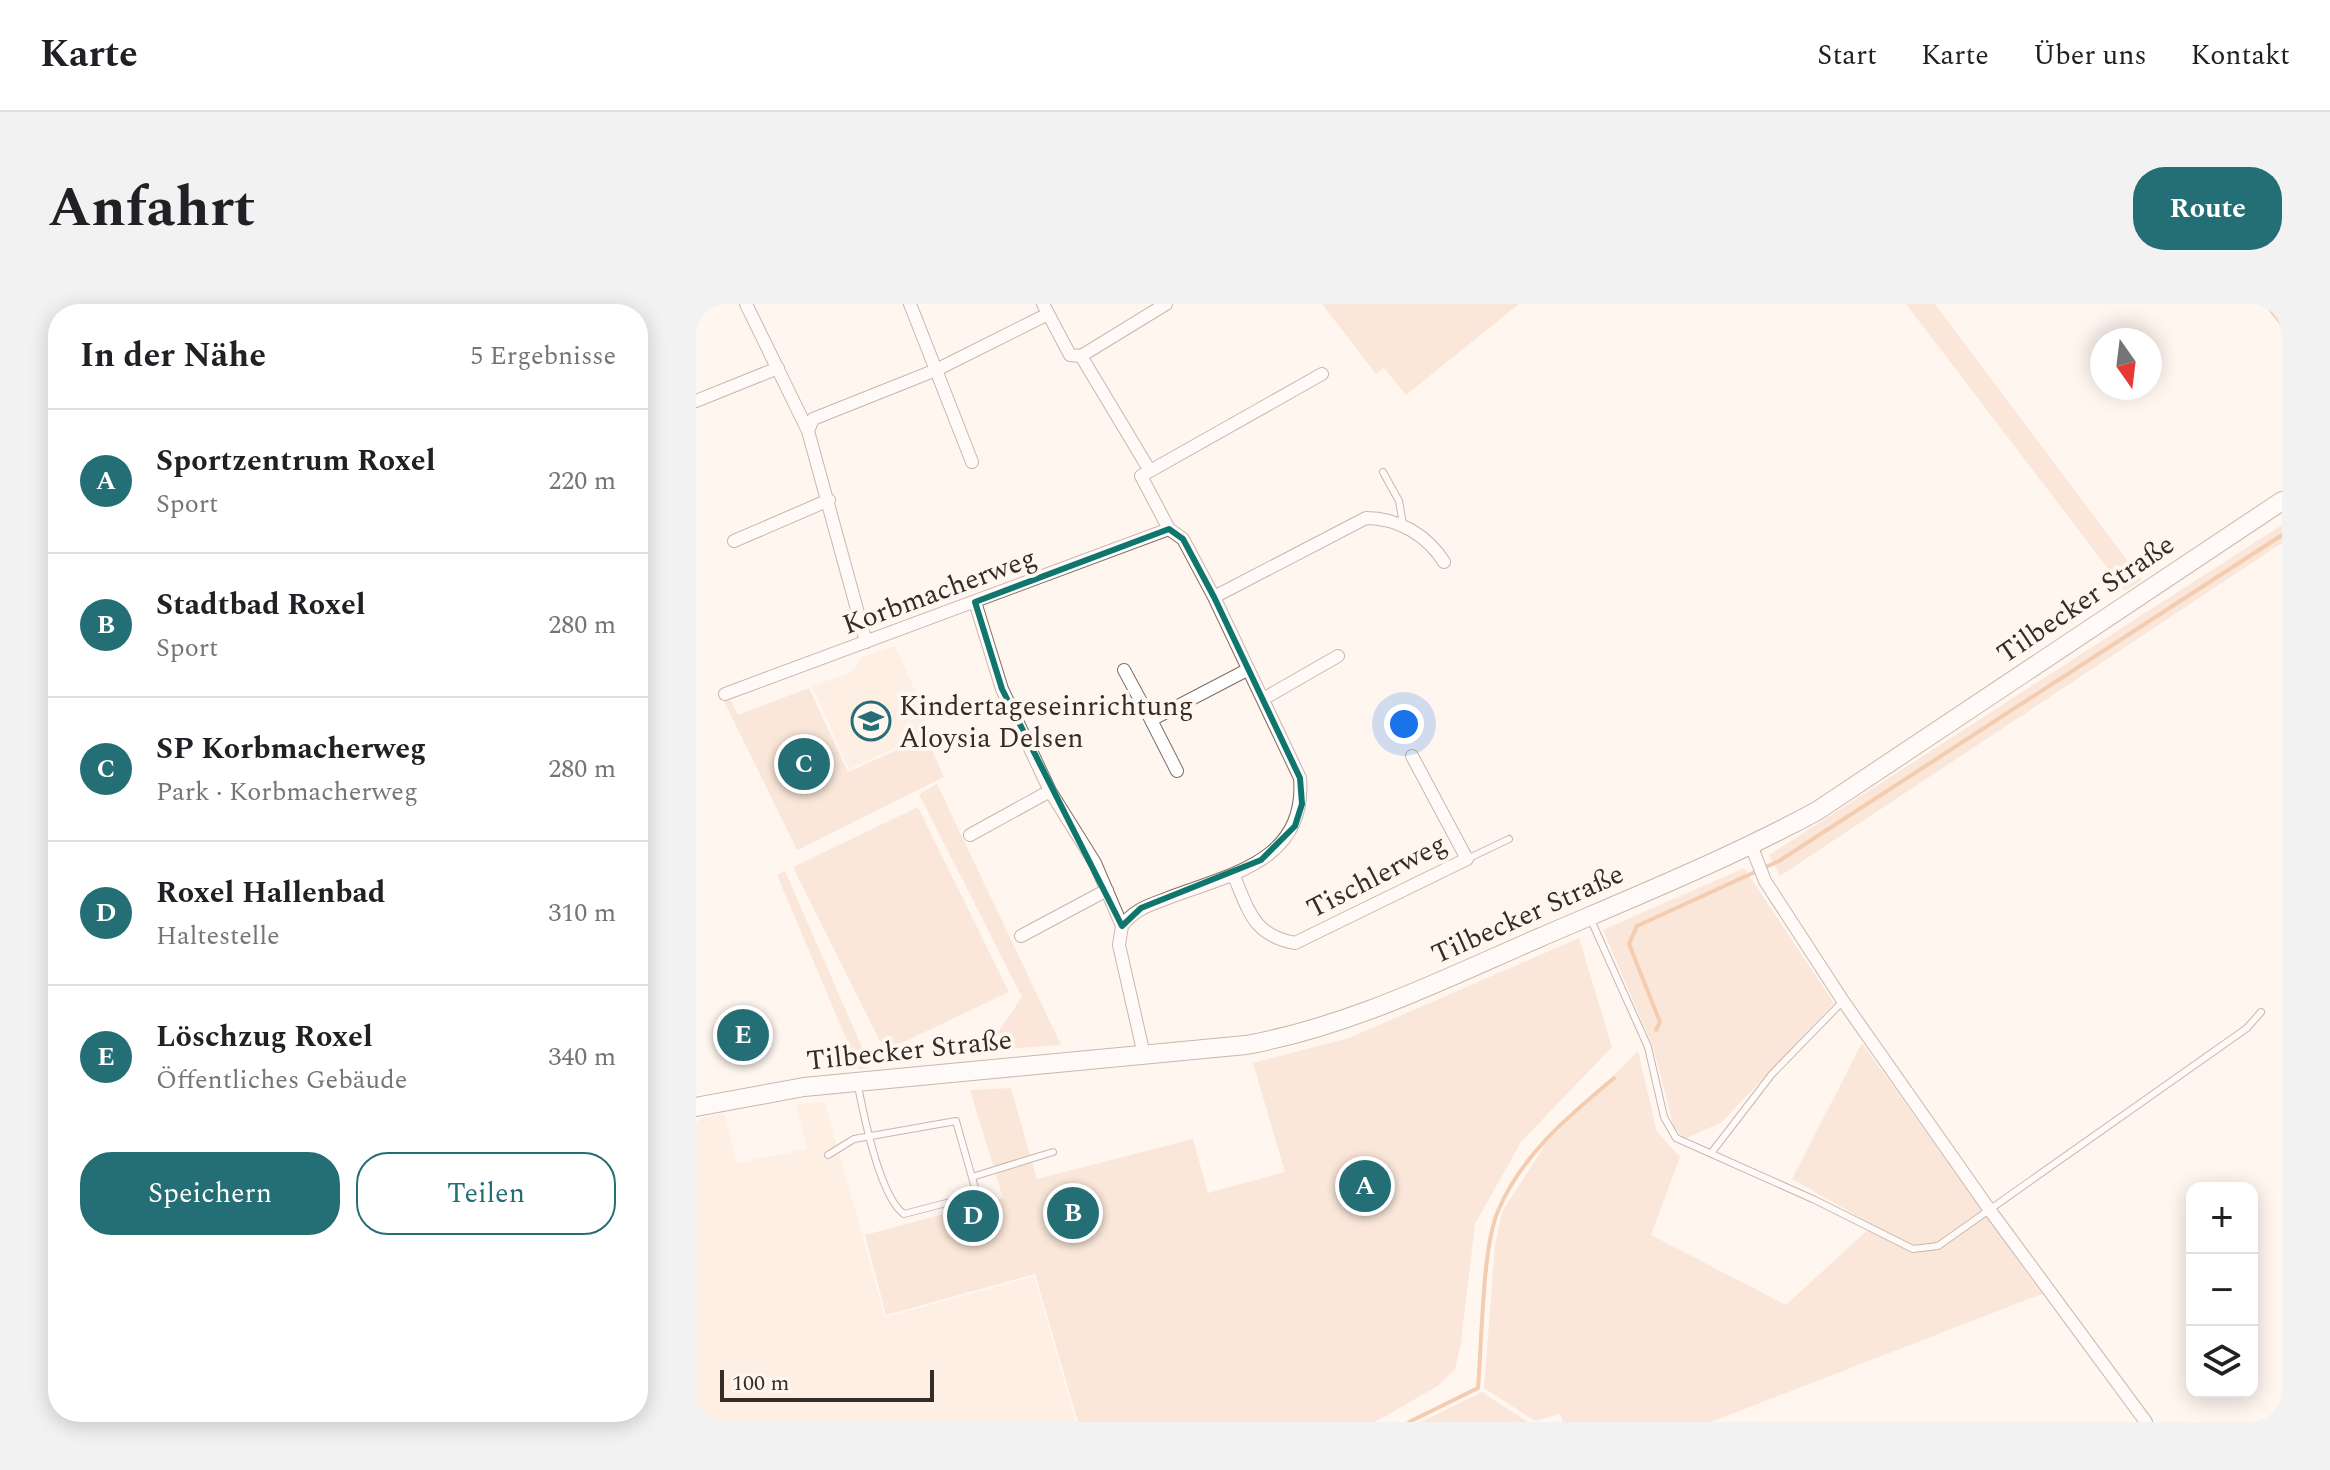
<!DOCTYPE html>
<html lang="de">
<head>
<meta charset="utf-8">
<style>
	:root { --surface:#fff; --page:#f2f2f2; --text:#202124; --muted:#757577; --line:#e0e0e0; --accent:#246e75 }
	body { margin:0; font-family:Spectral,serif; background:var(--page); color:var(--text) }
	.controls { position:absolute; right:24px; bottom:24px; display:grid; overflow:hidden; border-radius:16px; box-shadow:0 4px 20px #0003 }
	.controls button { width:72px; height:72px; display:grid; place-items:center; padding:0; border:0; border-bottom:2px solid var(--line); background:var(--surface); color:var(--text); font:40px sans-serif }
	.compass { position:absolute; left:1394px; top:24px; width:72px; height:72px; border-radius:50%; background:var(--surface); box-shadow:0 4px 20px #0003; rotate:166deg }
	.scale { position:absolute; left:24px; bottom:20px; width:214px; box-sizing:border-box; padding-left:8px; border:4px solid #342c26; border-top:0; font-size:22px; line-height:28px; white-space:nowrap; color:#342c26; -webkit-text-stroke:6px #fff6f0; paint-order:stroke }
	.you { position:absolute; left:708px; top:420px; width:28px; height:28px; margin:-20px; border:6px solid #fff; border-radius:50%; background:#1a73e8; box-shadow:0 0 0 12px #1a73e833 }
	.badge { display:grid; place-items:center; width:52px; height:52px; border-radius:50%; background:var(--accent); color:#fff; font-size:26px; font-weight:700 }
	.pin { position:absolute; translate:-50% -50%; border:4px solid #fff; box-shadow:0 2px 8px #0006 }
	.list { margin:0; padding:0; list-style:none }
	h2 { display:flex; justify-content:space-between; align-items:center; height:104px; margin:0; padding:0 32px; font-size:34px }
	h2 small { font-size:26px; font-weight:400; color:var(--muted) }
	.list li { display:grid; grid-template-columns:52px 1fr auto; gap:24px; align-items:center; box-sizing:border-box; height:144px; padding:0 32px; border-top:2px solid var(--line) }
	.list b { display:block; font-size:30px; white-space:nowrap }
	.list p { margin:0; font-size:26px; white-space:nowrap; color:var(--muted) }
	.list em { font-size:26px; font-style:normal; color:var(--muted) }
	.actions { display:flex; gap:16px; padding:24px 32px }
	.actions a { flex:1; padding:18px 0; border:2px solid var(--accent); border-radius:32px; text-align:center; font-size:28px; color:var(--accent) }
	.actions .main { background:var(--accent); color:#fff }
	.icon { flex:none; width:44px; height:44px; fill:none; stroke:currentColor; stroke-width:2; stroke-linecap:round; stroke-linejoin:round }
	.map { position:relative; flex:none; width:1586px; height:1118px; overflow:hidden; border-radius:32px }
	header { display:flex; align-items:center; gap:48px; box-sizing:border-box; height:112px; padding:0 40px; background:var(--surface); border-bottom:2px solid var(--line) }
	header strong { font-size:38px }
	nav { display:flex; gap:44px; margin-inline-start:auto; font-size:28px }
	.intro { display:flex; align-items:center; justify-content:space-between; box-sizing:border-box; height:192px; padding:0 48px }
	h1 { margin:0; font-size:56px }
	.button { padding:20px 36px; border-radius:32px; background:var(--accent); color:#fff; font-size:28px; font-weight:700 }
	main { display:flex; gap:48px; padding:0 48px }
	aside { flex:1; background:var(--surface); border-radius:32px; box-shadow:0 4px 20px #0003 }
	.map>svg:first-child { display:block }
	.built { fill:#fde7d7 }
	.green { fill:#f4d4be }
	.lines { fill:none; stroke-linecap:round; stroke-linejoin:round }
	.stream { stroke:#e69a60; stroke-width:4 }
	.service-casing { stroke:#806d60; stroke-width:8 }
	.minor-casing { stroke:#806d60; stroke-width:14 }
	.secondary-casing { stroke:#806d60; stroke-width:20 }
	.service { stroke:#fff; stroke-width:6 }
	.minor { stroke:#fff; stroke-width:12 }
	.secondary { stroke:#fff; stroke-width:18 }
	.marked { fill:none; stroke:#0f766e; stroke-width:6; stroke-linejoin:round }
	.labels { text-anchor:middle; stroke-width:8; stroke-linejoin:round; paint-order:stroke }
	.street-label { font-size:28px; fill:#342c26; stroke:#fff6f0 }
	.poi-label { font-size:28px; fill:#342c26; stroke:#fff6f0; text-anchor:start }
</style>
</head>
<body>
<header>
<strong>Karte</strong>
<nav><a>Start</a><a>Karte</a><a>Über uns</a><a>Kontakt</a></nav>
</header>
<div class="intro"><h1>Anfahrt</h1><a class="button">Route</a></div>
<main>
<aside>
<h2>In der Nähe<small>5 Ergebnisse</small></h2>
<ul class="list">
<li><span class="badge">A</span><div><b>Sportzentrum Roxel</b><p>Sport</p></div><em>220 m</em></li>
<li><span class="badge">B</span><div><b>Stadtbad Roxel</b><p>Sport</p></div><em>280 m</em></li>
<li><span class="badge">C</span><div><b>SP Korbmacherweg</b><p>Park · Korbmacherweg</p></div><em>280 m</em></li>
<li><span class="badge">D</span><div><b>Roxel Hallenbad</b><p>Haltestelle</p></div><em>310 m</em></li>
<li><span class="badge">E</span><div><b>Löschzug Roxel</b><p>Öffentliches Gebäude</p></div><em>340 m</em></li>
</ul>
<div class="actions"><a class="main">Speichern</a><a>Teilen</a></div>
</aside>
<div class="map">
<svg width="1586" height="1118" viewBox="0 0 1586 1118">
	<rect width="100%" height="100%" fill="#fff6f0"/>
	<path class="built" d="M199,342l29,64 2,24 -77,35 -37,-83 38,-13 13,-16z
		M129,798l60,215 149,-41 42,146h-380v-298l4,-6 24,-5 13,50 70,-14 -11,-45z"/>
	<path class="green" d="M626,0h197l-113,91 -22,-27 -8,6z
		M1210,0h29l207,276 -17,11z
		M1586,221v18l-502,333 -11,-21z
		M113,384l39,84 78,-35 18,40 -147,73 -73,-149 6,-2 8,16z
		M241,480l124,261 -75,5 36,-53 -103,-203z
		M222,503l91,185 -124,59 -92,-184z
		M1048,564l90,135 -112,119 -37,17 -11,-11 -20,-78 -51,-120z
		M89,567l86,197 -12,1 -82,-194z
		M883,634l33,109 -91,95 -46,82 -14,119 -6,26 -17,17 -63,36h-297l-43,-148 -149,41 -21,-80 138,-37 -33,-108 41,-2 26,91 156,-40 15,54 77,-21 -32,-109 96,-25z
		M1166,739l180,251 -331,128h-148l-3,-8 -25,7 -51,-33 11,-143 7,-33 45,-70 91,-91 19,81 23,25 -29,78 135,70 87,-80 -81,-46z
		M786,1088l46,30h-107z"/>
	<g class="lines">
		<path class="stream" d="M1570,0l16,20
			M960,726l4,-8 -31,-78 8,-18 142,-65 503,-326
			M713,1118l69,-34c4,-45 4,-140 20,-177 24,-57 71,-95 116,-133"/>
		<defs>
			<path id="service" d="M687,168l16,29 4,23
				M771,555l42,-20
				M895,616l57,127 16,70 12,21 139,62 98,49 25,-3 309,-218 14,-16
				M1016,848l60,-78 71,-73
				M132,851l26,-16 102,-18 21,74 -73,19c-24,-17 -40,-97 -46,-128
				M276,873l81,-25"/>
			<path id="minor" d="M50,0l62,127 58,211
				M214,0l26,66 110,-55
				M347,0l27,51 11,1 69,115 -9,5 28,53 14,10 31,58 86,181c7,83 -69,96 -132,120 -18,7 -34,11 -46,28
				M385,52l85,-52
				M0,97l82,-33
				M112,127l5,-12 123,-49 36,92
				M454,167l172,-97
				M38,237l95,-41
				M518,293l152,-79c32,0 61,17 78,44
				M279,298l27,87 48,102 45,72 27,63 -3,19 25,110
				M428,366l27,50
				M29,390l444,-165
				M567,395l75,-43
				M481,467l-26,-51 96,-50
				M274,531l80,-44
				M1055,541l14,36 78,120 146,208 157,213
				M537,570c16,36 19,61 62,69l172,-84 -55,-103
				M325,632l86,-46"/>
			<path id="secondary" d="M0,803l108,-20 442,-42c105,-19 198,-66 295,-108 93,-40 187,-78 276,-126l465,-310"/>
		</defs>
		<use href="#service" class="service-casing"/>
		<use href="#minor" class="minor-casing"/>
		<use href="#secondary" class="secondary-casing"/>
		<use href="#service" class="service"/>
		<use href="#minor" class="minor"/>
		<use href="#secondary" class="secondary"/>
	</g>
	<path d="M0 0H1586V1118H0ZM473,225l14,10 31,58 86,181 2,26 -7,22 -34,34 -120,48 -19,18 -120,-237 -27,-87z" fill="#fff6f0" fill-opacity=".55" fill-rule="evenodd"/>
	<path class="marked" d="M473,225l14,10 31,58 86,181 2,26 -7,22 -34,34 -120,48 -19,18 -120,-237 -27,-87z"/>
	<defs>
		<symbol id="school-ring" viewBox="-11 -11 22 22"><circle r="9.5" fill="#fff6f0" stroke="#246e75" stroke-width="1.5"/><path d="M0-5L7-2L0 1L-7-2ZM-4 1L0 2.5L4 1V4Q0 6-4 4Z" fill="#246e75"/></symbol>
	</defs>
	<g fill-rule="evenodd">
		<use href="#school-ring" x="153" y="395" width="44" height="44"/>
	</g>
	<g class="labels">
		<g class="street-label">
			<text transform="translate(243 286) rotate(-20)" y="10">Korbmacherweg</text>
			<text transform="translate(1389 294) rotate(-34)" y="10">Tilbecker Straße</text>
			<text transform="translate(680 571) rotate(-27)" y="10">Tischlerweg</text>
			<text transform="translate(831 609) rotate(-24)" y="10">Tilbecker Straße</text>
			<text transform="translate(213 745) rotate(-6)" y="10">Tilbecker Straße</text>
		</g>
		<g class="poi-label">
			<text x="203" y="411">Kindertageseinrichtung<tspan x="203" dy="32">Aloysia Delsen</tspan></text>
		</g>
	</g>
</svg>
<div class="controls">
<button>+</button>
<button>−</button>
<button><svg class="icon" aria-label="layers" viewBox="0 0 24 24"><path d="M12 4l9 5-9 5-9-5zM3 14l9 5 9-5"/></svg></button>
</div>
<svg class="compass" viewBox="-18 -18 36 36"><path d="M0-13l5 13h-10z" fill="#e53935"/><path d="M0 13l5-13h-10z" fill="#757577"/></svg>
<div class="scale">100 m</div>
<div class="you"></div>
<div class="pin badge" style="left:669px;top:882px">A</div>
<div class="pin badge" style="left:377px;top:909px">B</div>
<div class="pin badge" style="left:108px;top:460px">C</div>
<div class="pin badge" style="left:277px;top:912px">D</div>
<div class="pin badge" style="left:47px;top:731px">E</div>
</div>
</main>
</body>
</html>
